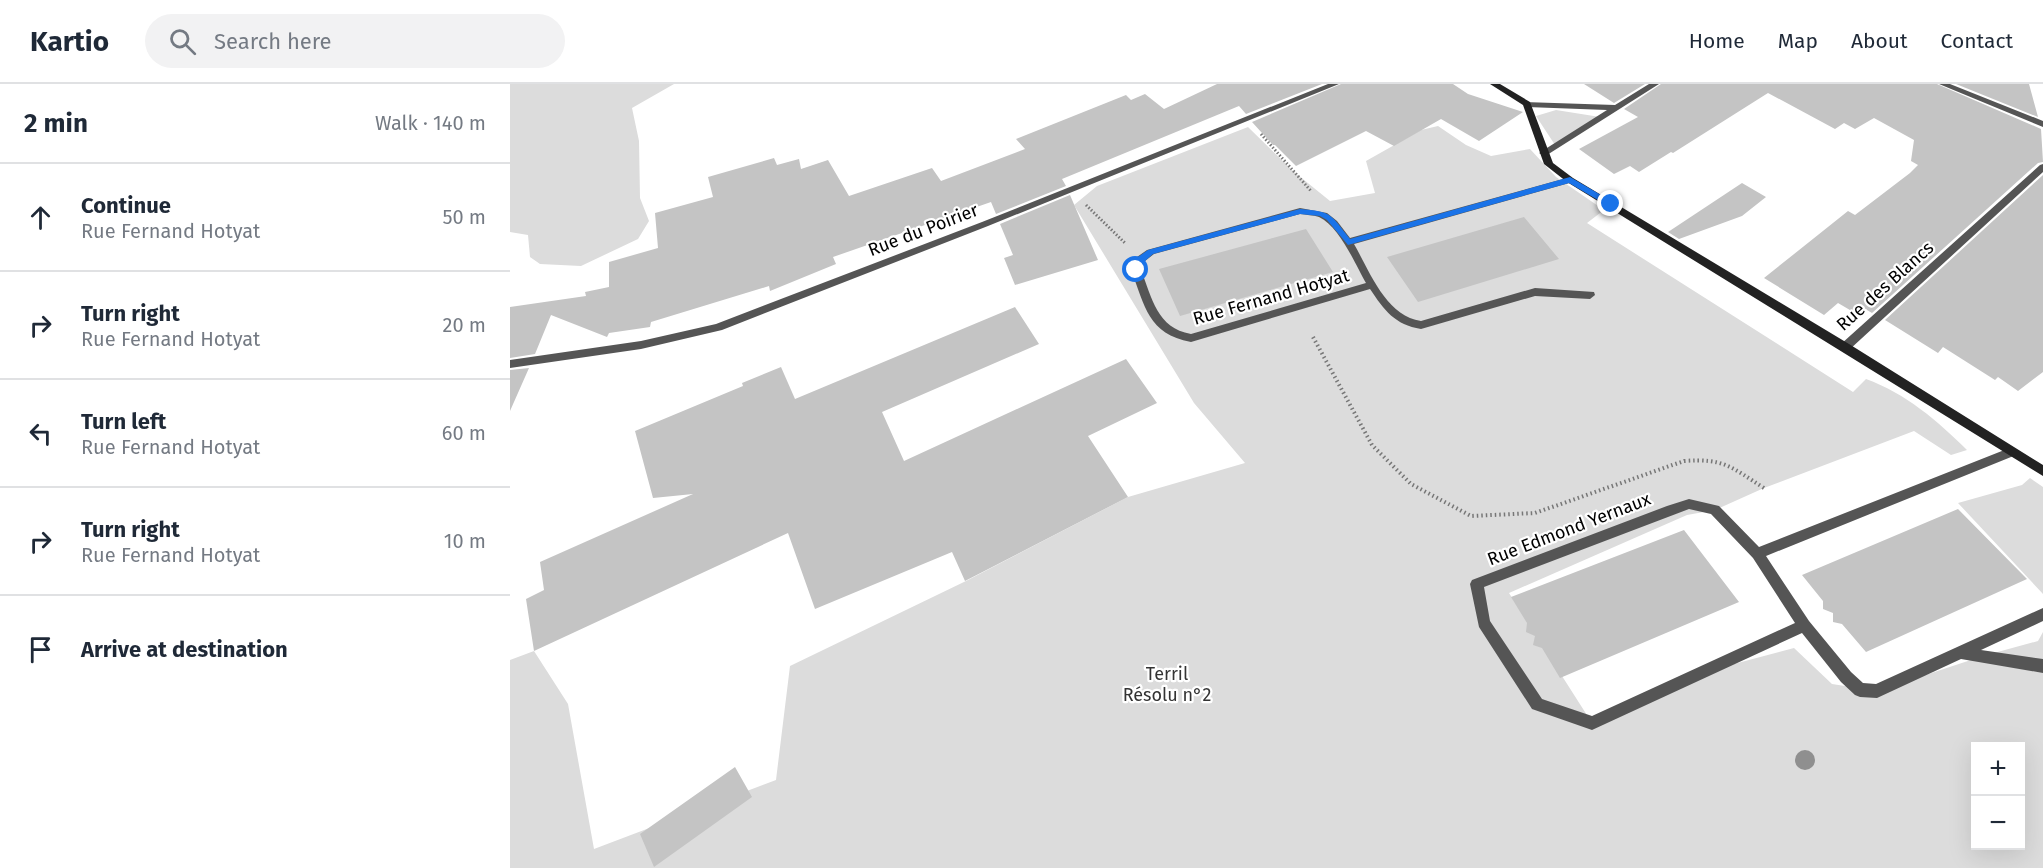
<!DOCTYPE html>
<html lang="en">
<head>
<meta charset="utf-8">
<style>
	:root { --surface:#fff; --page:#f2f2f3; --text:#1f2937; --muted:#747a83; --line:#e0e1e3 }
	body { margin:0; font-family:"Fira Sans",sans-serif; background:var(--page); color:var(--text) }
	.controls { position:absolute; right:18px; bottom:18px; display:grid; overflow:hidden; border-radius:0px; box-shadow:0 6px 24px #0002 }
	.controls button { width:54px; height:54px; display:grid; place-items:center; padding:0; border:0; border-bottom:2px solid var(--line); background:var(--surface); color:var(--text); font:30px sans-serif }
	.stop { position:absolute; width:18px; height:18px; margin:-14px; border:4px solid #1a73e8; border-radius:50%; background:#fff }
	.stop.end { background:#1a73e8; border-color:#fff; box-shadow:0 2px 6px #0008 }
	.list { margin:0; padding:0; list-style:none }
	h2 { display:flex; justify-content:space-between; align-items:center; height:78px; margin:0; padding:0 24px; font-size:26px }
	h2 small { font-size:20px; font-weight:400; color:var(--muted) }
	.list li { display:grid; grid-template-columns:39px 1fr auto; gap:18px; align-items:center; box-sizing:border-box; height:108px; padding:0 24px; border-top:2px solid var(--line) }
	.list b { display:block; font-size:22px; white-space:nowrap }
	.list p { margin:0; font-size:20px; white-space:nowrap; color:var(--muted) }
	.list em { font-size:20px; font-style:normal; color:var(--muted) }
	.icon { flex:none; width:33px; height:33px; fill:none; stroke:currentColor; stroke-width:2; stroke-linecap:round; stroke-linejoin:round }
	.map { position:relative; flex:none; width:1533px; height:784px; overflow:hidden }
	header { display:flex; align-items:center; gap:36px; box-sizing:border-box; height:84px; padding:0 30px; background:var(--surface); border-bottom:2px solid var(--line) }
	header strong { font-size:28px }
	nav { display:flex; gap:33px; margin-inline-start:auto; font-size:21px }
	.search { width:420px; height:54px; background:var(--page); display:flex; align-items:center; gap:15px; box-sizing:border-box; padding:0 21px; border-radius:33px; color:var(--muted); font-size:22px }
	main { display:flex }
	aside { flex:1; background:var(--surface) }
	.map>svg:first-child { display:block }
	.green { fill:#dcdcdc; fill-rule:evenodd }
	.building { fill:#c4c4c4 }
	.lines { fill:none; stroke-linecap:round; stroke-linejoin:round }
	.path-far1 { stroke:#777; stroke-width:3; stroke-dasharray:1.5 2; stroke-linecap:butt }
	.path { stroke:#777; stroke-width:4; stroke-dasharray:1.5 3; stroke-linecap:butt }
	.street { fill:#555; fill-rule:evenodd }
	.secondary { fill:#222; fill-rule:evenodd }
	.tree { fill:#8f8f8f }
	.route { fill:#1a73e8 }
	.labels { text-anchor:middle; stroke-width:4.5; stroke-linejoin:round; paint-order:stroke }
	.street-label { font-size:18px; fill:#000; stroke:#fff }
	.park-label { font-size:18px; fill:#333; stroke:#fff }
</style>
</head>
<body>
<header>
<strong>Kartio</strong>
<div class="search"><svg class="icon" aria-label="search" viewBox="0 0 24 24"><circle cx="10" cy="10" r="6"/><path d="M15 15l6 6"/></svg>Search here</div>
<nav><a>Home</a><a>Map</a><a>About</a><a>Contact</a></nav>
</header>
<main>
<aside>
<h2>2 min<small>Walk · 140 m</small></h2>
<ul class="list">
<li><svg class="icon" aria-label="ahead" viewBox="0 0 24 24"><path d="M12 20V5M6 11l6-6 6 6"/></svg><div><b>Continue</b><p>Rue Fernand Hotyat</p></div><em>50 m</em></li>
<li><svg class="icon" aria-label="right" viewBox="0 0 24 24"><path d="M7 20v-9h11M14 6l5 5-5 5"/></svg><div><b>Turn right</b><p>Rue Fernand Hotyat</p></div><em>20 m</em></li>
<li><svg class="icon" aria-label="left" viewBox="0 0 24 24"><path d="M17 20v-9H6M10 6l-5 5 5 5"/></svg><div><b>Turn left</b><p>Rue Fernand Hotyat</p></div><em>60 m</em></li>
<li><svg class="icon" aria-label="right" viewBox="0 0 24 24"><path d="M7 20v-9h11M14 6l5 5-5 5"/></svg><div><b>Turn right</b><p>Rue Fernand Hotyat</p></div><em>10 m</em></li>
<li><svg class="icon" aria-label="arrive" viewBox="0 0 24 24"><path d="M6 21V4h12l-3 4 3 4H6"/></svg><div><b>Arrive at destination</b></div></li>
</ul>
</aside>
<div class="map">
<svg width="1533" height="784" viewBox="0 0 1533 784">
	<rect width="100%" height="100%" fill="#fff"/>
	<path class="green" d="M0,0h164l-42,24 7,33 1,57 9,23 -11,18 -57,27 -41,-2 -10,-7 -2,-22 -18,-3z
		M1046,26l44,7 -45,28 -19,-29z
		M928,42l28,19 25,11 39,-7 26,28 48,33 -17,13 266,169 13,-13c39,14 72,42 101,71l-16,5 -37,-24 -150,57 -49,22 -28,5 -178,78 83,130 108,-50 94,-25 38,36 45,7 106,-35 55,-15 5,-9v236h-1533v-208l24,-9 34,53 26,145 182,-69 14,-114 176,-85 162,-84 117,-34 -51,-60 -120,-198 23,-19 151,-59 45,44 37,30 45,-8 -9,-32 55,-31zM1466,662h44v100h-44z
		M1520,394l13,9v107l-85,-91 64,-18z"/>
	<path class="building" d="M707,0h105l-76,30 -7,-8 -177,73 4,7 -70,28 -5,-12 -158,55 3,7 -66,27 -1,-5 -118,36 -1,5 -41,6 -2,4 -56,-22 -16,39 -25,4v-51l76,-11 -1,-4 24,-5v-25l49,-14 -3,-35 58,-16 -5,-20 66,-19 3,7 22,-6 2,10 27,-9 21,36 83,-28 9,13 84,-32 -9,-10 110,-44 5,5 14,-6 19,15z
		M831,0h112l15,10 55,18 -44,29 -38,-22 -47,27 -28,-15 -70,35 -21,-21h-2l-21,-23z
		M1074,0h61l-31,19z
		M1151,0h276l104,45 2,33 -5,1 -166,150 -10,-6 -7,6 -17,-10 -14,12 -60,-37 84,-67 7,4 55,-42 8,-8 -7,-4 3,-21 -40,-22 -19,11 -11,-6 -9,6 -67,-36 -95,60 -2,-1 -32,20 -9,-6 -16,8 -35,-25 59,-32 -14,-8z
		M1446,0h73l9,33z
		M1533,91v197l-25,19 -20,-14 -3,3 -52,-33 -5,6 -53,-33z
		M1232,99l24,14 -24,19 -63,23 -11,-7z
		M560,111l28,65 -83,25 -11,-27 9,-3 -13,-31z
		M1014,133l35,42 -141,43 -31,-45z
		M796,145l27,43 -153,44 -21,-47z
		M505,223l24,37 -157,68 22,49 222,-102 31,44 -69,33 40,61 -163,84 -13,-29 -137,57 -27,-76 -254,118 -8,-52 18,-9 -4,-28 153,-68 -40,4 -18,-67 108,-45 -1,-3 39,-16 14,32z
		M19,284l-19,43v-41z
		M1448,425l69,70 -161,73 -24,-28 -9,-2v-9l-10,-4v-8l-21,-26z
		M1174,446l55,72 -179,76 -18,-30 -9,-3 2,-9 -9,-4 1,-9 -16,-26z
		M225,683l17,30 -98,70 -14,-33z"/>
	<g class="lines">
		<path class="path-far1" d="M751,50l50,57
			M576,121l40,39"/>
		<path class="path" d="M803,253l59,108 39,39 60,32 64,-3 149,-52c40,-3 47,6 80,27"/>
		<path class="street" d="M818,0h11l-351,142 -266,104 -81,19 -131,19v-8l131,-19 75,-17 266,-102z
			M1139,0h10l-112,71 -3,1 -5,-3 68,-43 -80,-3 -3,-1v-4l91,3z
			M1429,0h11l93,37v6z
			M1533,80v8l-194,178h-8l-1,-3 1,-3 199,-179z
			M1060,93l5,3 -2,2 -219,62c16,28 32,72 67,77l114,-33 59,4 1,3 -5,4 -55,-3 -114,33c-26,-4 -37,-19 -51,-40l-179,53c-43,-8 -46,-36 -60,-72l6,-13 10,-7 153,-42 27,5 10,8 13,17zM790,130c6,1 13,1 19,3 21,10 36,47 47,66l-175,51c-34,-6 -39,-36 -50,-64l4,-9 9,-7z
			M1502,363l4,2 2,3 -2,3 -250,101 43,65 42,51 12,11 13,1 167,-76v13l-62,29 62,9v14l-82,-14 -84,39 -17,-1 -5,-2 -14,-13 -39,-49 -210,97 -60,-21 -53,-82 -9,-43 2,-4 195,-74 22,-7 30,7 40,41zM1179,425l22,5 42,44 42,65 -203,93 -50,-17 -52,-78 -6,-34z"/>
		<path class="secondary" d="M980,0h10l30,18 23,61 20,15 276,166 194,121v11l-476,-294 -23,-18 -21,-59z"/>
	</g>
	<circle class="tree" cx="1295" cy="676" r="10"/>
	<path class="route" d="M1060,93l43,25v4h-5l-39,-23 -221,62 -21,-25 -7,-4 -20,-2 -147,40 -8,7 -6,11 -7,-2 6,-13 10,-7 152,-41c32,2 31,6 50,30z"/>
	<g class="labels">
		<g class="street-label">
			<text transform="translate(413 146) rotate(-21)" y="6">Rue du Poirier</text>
			<text transform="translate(1375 202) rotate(-42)" y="6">Rue des Blancs</text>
			<text transform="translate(761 213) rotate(-16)" y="6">Rue Fernand Hotyat</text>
			<text transform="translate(1059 445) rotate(-21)" y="6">Rue Edmond Yernaux</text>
		</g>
		<g class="park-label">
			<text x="657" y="596">Terril<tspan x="657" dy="21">Résolu n°2</tspan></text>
		</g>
	</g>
</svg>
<div class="controls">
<button>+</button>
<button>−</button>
</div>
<div class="stop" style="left:626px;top:186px"></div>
<div class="stop end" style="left:1101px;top:120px"></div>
</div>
</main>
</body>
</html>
